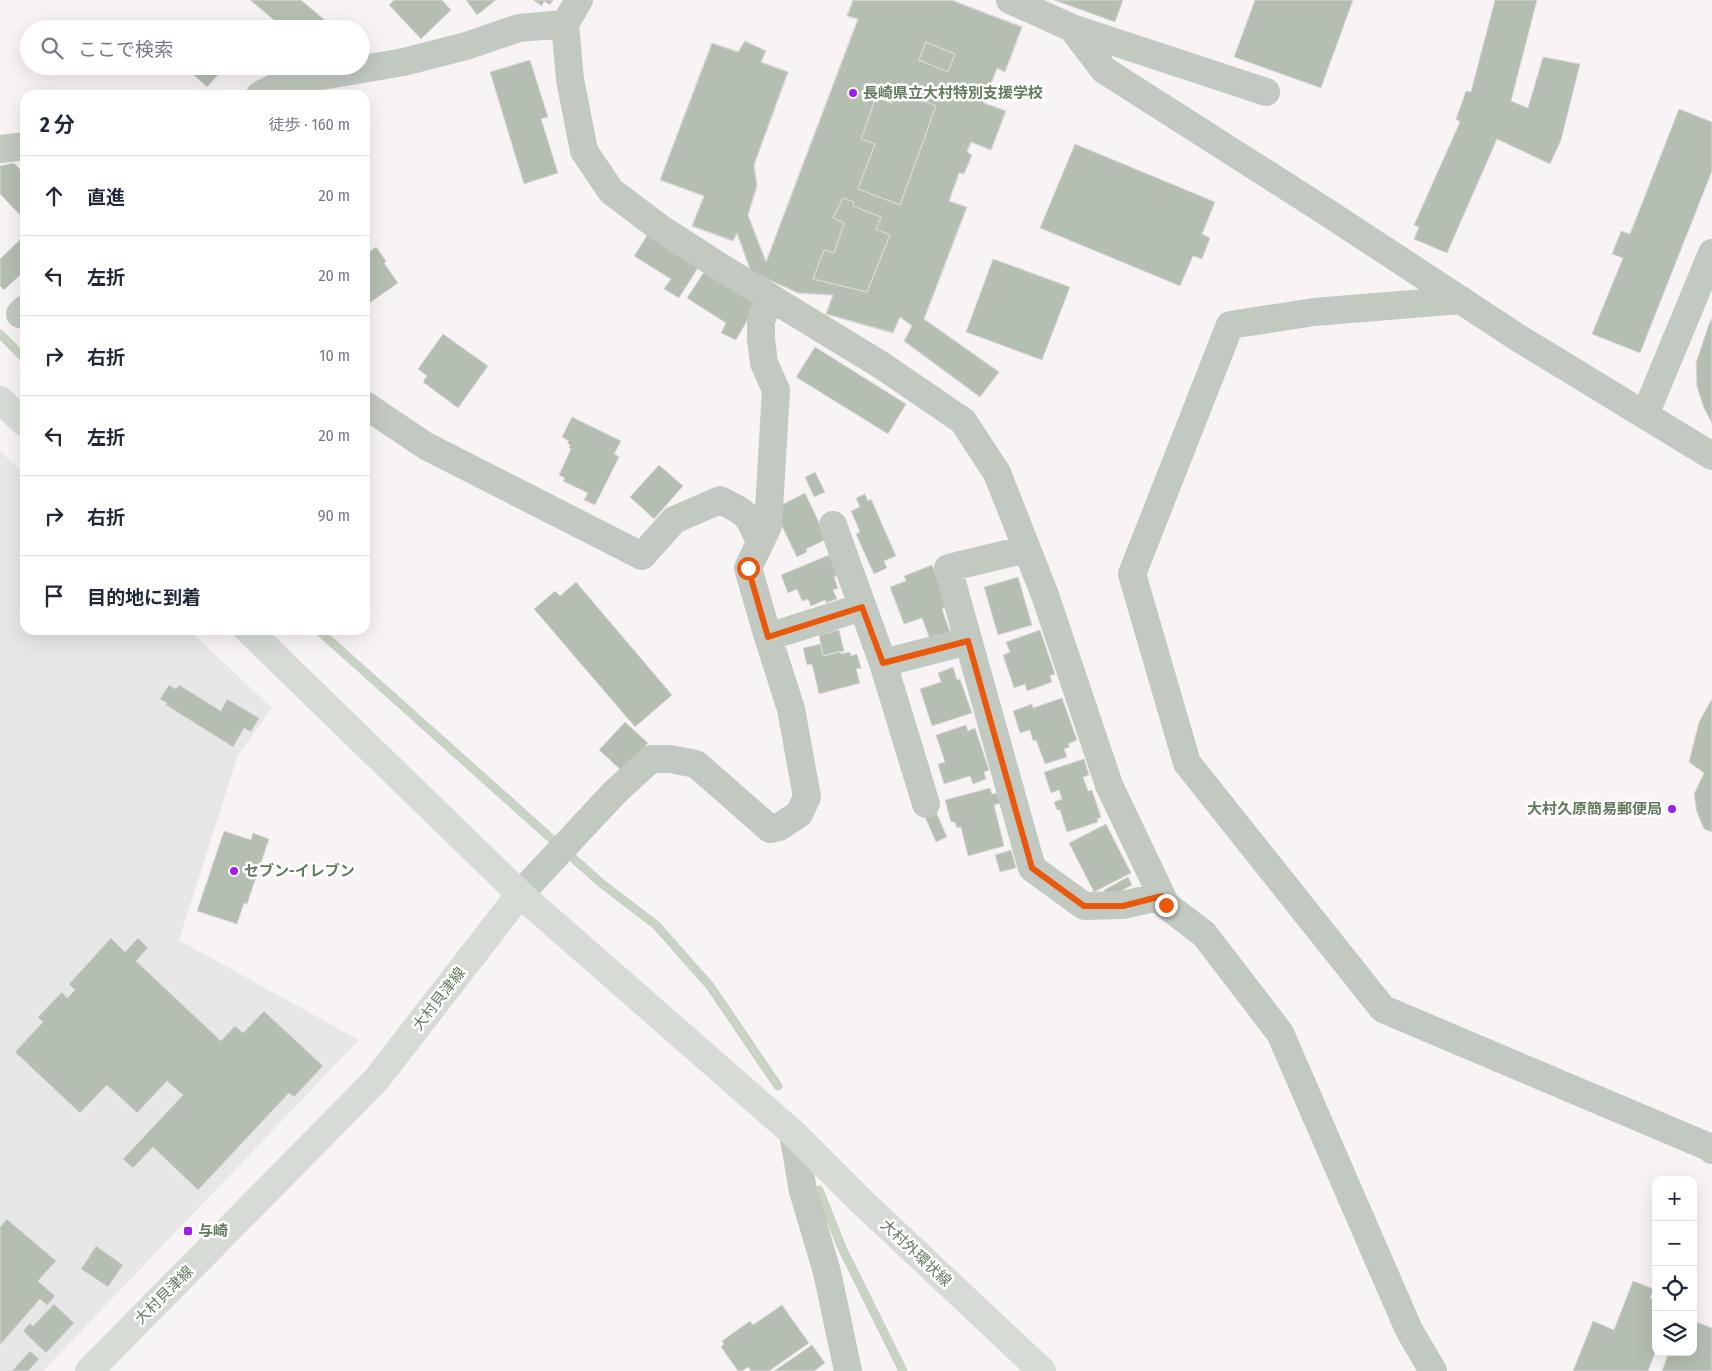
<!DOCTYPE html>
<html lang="ja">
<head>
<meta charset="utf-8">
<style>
	:root { --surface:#fff; --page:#f2f2f3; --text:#1f2937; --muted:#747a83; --line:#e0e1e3 }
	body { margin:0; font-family:"Fira Sans Condensed","Noto Sans JP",sans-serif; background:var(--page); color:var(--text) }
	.controls { position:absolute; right:15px; bottom:15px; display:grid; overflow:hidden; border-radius:10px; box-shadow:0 5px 20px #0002 }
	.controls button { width:45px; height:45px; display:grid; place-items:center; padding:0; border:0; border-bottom:1px solid var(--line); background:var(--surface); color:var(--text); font:25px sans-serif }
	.stop { position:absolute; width:15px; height:15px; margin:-11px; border:4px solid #ea580c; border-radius:50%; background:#fff }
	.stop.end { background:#ea580c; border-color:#fff; box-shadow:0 1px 5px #0008 }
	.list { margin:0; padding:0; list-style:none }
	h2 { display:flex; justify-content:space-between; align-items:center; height:65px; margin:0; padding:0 20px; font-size:21px }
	h2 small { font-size:16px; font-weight:400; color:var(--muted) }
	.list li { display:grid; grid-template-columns:32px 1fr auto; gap:15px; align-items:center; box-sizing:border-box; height:80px; padding:0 20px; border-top:1px solid var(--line) }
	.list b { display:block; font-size:19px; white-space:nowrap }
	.list em { font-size:16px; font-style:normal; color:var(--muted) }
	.icon { flex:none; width:28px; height:28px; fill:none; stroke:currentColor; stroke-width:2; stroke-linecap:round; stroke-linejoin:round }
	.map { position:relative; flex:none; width:1712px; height:1371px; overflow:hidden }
	.search { position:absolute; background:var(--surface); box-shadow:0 5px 20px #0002; left:20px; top:20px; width:350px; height:55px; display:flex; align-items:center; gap:12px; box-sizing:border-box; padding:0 18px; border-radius:28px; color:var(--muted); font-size:19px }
	.panel { position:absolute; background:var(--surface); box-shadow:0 5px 20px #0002; left:20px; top:90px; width:350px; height:545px; border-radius:15px }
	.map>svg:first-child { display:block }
	.built { fill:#e8e7e7 }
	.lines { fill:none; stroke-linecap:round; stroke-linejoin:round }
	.stream { stroke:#c8d3c3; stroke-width:9 }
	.building { fill:#b5bfb1; stroke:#d9d7d8; fill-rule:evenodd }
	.minor { stroke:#c1c9c0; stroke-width:28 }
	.major { stroke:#d6dcd5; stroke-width:28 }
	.route { stroke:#ea580c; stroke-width:6 }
	.poi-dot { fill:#9f1cef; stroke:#fff; stroke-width:2 }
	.labels { text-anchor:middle; stroke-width:5; stroke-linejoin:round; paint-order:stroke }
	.poi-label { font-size:15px; font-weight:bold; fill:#617b5c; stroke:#fff; text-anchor:start }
	.street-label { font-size:15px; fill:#617b5c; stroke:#fff }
</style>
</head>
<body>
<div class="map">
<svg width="1712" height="1371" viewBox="0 0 1712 1371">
	<rect width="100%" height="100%" fill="#f8f4f6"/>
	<path class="built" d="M0,451l25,24v155h164l83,78 -34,47 -59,185 180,100 -316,331h-43z"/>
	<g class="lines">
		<path class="stream" d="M0,334l25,25
			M318,630l283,253 55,42 54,61 68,100
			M819,1190l23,58 61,123"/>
	</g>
	<path class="building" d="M250,0h51l33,28 -49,1z
		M394,0h48l9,10 -30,29 -32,-34z
		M466,0h30l-19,15z
		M533,0h20l-3,5 -6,-4 -2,5z
		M853,0h98l71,27 -17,45 -8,-4 -13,35 22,8 -15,39 -20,-8 -4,10 5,3 -8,19 -5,-1 -10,28 18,6 -43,112 75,53 -19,25 -76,-56 8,-15 -12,-9 -7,16 -67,-19 7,-19 -35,-2 -47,-21 -14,-39 -4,8 -41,-15 12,-30 -44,-16 52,-137 26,9 7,-11 21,10 -5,11 27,10 -34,93 3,21 -9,29 18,47 92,-243 -11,-3zM926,42l29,12 -7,18 -29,-12z
		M853,0h98l71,27 -17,45 -8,-4 -13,35 22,8 -15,39 -20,-8 -4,10 5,3 -8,19 -5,-1 -10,28 18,6 -43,112 75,53 -19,25 -76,-56 8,-15 -12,-9 -7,16 -67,-19 7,-19 -35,-2 -47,-21 -14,-39 -4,8 -41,-15 12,-30 -44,-16 52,-137 26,9 7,-11 21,10 -5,11 27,10 -34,93 3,21 -9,29 18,47 92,-243 -11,-3zM899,90l37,16 -36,99 -42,-16 17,-45 -14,-5 15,-42 16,6zM843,198l11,4 -1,4 28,11 -5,12 14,6 -23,57 -54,-13 11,-29 10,3 10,-30 -11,-5z
		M853,0h98l71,27 -17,45 -8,-4 -13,35 22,8 -15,39 -20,-8 -4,10 5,3 -8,19 -5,-1 -10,28 18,6 -43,112 75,53 -19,25 -76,-56 8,-15 -12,-9 -7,16 -67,-19 7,-19 -35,-2 -47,-21 -14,-39 -4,8 -41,-15 12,-30 -44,-16 52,-137 26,9 7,-11 21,10 -5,11 27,10 -34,93 3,21 -9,29 18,47 92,-243 -11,-3zM926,42l29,12 -7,18 -29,-12zM899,90l37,16 -36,99 -42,-16 17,-45 -14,-5 15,-42 16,6zM843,198l11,4 -1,4 28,11 -5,12 14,6 -23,57 -54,-13 11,-29 10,3 10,-30 -11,-5z
		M1054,0h69l-8,22z
		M1255,0h98l-32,88 -87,-31z
		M1495,0h42l-26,101 17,7 15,-51 37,7 -19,76 -11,24 -53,-25 -50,114 -33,-14 5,-12 -5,-2 46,-103 -4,-3 10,-28 5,1z
		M530,60l18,57 -7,2 17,54 -34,11 -34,-112z
		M184,66h42l-19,21z
		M1679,109l33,13v49l-72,182 -48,-19 31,-76 -11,-4 9,-23 9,3z
		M1075,144l140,58 -13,32 8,4 -8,21 -9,-3 -13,30 -140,-58z
		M14,163l11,12v45l-25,-26v-28z
		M650,231l51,32 -22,35 -15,-9 7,-10 -37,-23z
		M25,235v41l-2,2 -3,-3 -16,15 -4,-4v-27z
		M376,247l10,14 -2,2 14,20 -33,23v-51z
		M993,259l77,28 -28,73 -76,-28z
		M706,269l51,34 -21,37 -15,-7 5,-10 -39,-25z
		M1712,318v105l-8,-15 -7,-21 -1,-24 13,-39z
		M443,334l45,32 -30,42 -35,-26 4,-6 -9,-7z
		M815,347l91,57 -18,30 -92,-57z
		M572,417l49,24 -7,13 5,3 -24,48 -11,-5 4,-7 -25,-12 2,-3 -6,-3 12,-26 -2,-1 1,-3 -3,-2 2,-2 -7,-4z
		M659,465l24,21 -29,33 -24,-22z
		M815,472l10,20 -11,5 -9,-20z
		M805,493l22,46 -21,10 1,3 -10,5 -19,-39v-11z
		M865,494l3,7 3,-2 25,57 -12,5 3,7 -13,6 -18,-40 4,-2 -9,-21 9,-4 -4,-9z
		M829,555l9,20 -4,2 4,11 -5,2 4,9 -11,4 -1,-3 -14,6 -3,-7 -6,2 -5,-12 -9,4 -7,-18z
		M932,565l16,42 -6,2 8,23 -20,7 -8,-21 -18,6 -14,-37 16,-6 -2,-5z
		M1018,577l14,48 -34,10 -14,-48z
		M576,582l96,113 -37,32 -101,-118 21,-18 5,5z
		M839,630l5,21 -21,5 -4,-21z
		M1040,630l15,44 -5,2 2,6 -25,9 -2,-7 -11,4 -11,-33 7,-3 -4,-10z
		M821,644l2,12 17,-5 1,3 9,-2 1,4 6,-2 4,14 -5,1 4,14 -41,11 -7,-30 -5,1 -4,-17z
		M953,667l4,13 3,-1 12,34 -40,13 -12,-37 21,-7 -3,-9z
		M169,685l7,4 3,-4 42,26 6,-12 32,19 -8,14 -7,-4 -11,19 -67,-42 1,-2 -7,-4z
		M1062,698l15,42 -9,4 2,3 -6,2 3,8 -22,7 -9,-24 -3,1 -3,-11 -10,3 -7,-22 19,-7 1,4z
		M1712,699v133l-8,-3 -7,-17 -3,-18 10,-21 -15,-11 10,-40z
		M625,722l23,21 -26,28 -23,-21z
		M966,725l2,6 7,-3 14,42 -5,2 2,7 -13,5 -3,-8 -26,8 -6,-20 7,-2 -9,-27z
		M1084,759l5,16 -6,2 5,14 4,-1 9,27 -4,2 1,3 -31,10 -7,-22h-3l-3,-8 8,-3 -3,-9 -8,3 -7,-21z
		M990,788l2,6 7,-1 2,10 -7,2 10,41 -36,10 -7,-29 -4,1 -2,-6h-4l-6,-22z
		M936,812l11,25 -11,5 -11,-25z
		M1106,824l25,49 -37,19 -25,-49z
		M224,831l27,9 2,-7 16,6 -22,65 -3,-1 -7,21 -40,-13z
		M1011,850l5,18 -16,4 -5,-17z
		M1128,877l4,8 -24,13 -4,-8z
		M111,938l14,14 13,-14 10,10 -12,13 85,80 14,-15 8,7 21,-22 59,55 -29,31 -5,-4 -91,97 -45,-43 -20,21 -10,-9 60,-64 -16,-14 -30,32 -30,-28 -27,28 -65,-61 28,-30 -5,-5 24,-25 5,6 8,-8 -6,-6z
		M7,1219l49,42 -18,20 17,15 -8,9 -7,-6 -40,46v-118z
		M96,1246l27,19 -15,22 -27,-18z
		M1633,1281l21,8 -4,9 6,2v50l-8,21h-75l20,-50 21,9z
		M54,1304l20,19 -28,30 -23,-22 7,-8 3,3z
		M782,1305l27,38 -40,28h-18l-3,-4 -6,4h-4l-17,-24 3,-3 -2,-3 28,-20 3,4z
		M1693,1321l19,7v43h-50l7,-19h24z
		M812,1345l13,18 -11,8h-40z
		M30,1351l9,8 -11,12h-16z"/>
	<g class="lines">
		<path class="minor" d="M579,0l-14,24 5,55 14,72 27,40 49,37 62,40 159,97 82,56 34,52 48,122 64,190 57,120 38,29 76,99 129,297 24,41
			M1010,0l62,28 32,42 224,143 192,126 192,117
			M1072,28l194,64
			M260,95l26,-13 118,-20 62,-16 53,-18 46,-4
			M0,149l25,-3
			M1461,300l-147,12 -84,13 -98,249 55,189 196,246 326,138 3,3
			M20,314l5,-5
			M365,405l61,41 216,110 32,-36 46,-20c27,13 28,14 40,42
			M1645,415l67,-162
			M833,525l50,138
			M1027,549l-79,19 84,300 52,38 39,-1 39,-9
			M768,637l-20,-69 20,-42 8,-136 -12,-27 -3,-24v-19l10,-22
			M926,804l-43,-141 85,-22
			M520,894l95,-102 36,-33h19l26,5 74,65 9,-2 20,-13 8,-17 -16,-88 -23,-72 94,-30
			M793,1133l10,58 24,81 21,99"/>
		<path class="major" d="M0,400l25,23
			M248,630l272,264 273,239 67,67 182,171
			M89,1371l287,-291 144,-186"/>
	</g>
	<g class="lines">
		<path class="route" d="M748,568l20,69 94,-30 21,56 85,-22 64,227 52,38h39l39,-10 4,9"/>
	</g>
	<g class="poi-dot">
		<circle cx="853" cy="93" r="5"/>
		<circle cx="1672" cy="809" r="5"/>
		<circle cx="234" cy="871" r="5"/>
		<rect x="183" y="1226" width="10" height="10" rx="2.5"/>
	</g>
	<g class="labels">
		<g class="poi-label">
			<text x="863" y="98">長崎県立大村特別支援学校</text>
			<text x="1662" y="814" text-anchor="end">大村久原簡易郵便局</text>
			<text x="244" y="876">セブン-イレブン</text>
			<text x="198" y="1236">与崎</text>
		</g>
		<g class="street-label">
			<text transform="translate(439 999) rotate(-52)" y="5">大村貝津線</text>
			<text transform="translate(916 1253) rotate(43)" y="5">大村外環状線</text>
			<text transform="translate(164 1295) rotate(-45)" y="5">大村貝津線</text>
		</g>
	</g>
</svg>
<div class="controls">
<button>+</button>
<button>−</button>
<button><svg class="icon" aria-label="locate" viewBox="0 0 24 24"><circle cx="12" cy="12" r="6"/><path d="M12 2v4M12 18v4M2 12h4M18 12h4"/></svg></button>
<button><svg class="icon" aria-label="layers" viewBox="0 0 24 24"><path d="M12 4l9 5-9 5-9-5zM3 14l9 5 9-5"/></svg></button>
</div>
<div class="stop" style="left:748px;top:568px"></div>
<div class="stop end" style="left:1166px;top:905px"></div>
<div class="search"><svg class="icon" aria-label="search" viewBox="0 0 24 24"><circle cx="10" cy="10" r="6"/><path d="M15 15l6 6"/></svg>ここで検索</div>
<section class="panel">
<h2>2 分<small>徒歩 · 160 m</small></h2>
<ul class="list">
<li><svg class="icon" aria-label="ahead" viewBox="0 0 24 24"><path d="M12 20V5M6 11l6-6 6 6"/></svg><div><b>直進</b></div><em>20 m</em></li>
<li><svg class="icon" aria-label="left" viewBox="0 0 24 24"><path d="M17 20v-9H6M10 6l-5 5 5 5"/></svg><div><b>左折</b></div><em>20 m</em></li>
<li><svg class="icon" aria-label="right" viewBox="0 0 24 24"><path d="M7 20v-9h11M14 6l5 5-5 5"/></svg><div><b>右折</b></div><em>10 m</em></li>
<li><svg class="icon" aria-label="left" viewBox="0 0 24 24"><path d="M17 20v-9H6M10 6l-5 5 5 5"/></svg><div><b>左折</b></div><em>20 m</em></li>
<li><svg class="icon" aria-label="right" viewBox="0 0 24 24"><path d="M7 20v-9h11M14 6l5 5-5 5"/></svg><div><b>右折</b></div><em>90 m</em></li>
<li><svg class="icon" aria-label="arrive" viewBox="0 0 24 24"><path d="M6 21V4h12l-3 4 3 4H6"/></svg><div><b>目的地に到着</b></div></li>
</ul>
</section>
</div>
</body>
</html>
